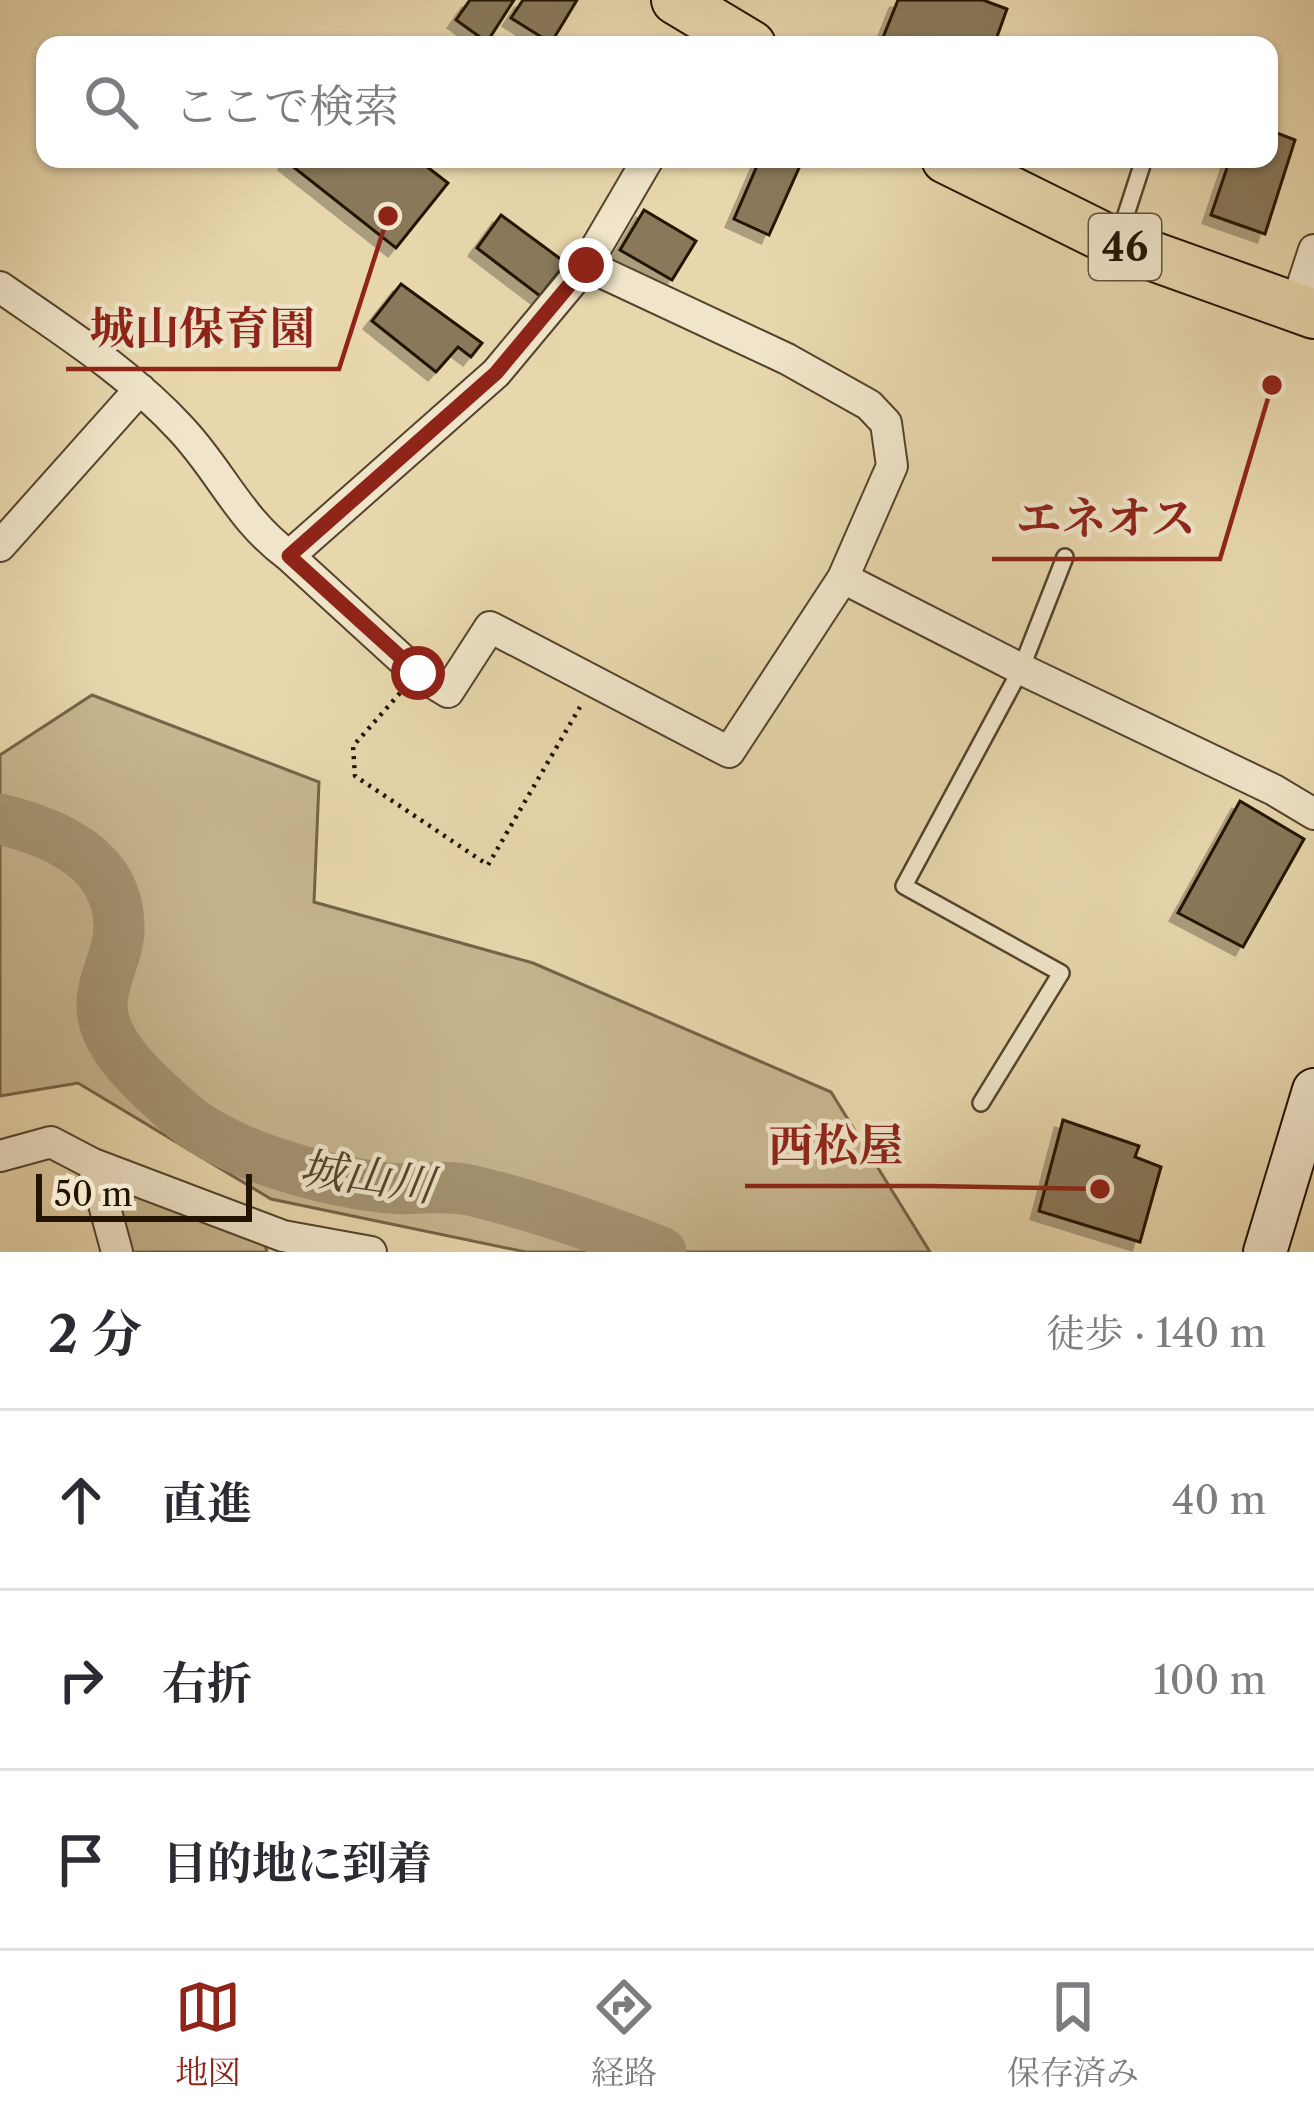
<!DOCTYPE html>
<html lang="ja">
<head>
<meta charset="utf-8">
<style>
	:root { --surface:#fff; --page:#f2f2f3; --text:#2b2b33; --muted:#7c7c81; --line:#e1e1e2; --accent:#8f2418 }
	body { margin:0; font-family:"Libre Caslon Text","Noto Serif JP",serif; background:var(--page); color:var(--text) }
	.scale { position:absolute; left:36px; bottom:30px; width:216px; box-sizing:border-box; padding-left:12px; border:6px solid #231301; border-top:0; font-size:33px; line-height:42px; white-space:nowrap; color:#231301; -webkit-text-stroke:9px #f0e5ca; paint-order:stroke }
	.stop { position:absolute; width:36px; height:36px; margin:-27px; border:9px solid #8f2418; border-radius:50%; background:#fff }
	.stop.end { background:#8f2418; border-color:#fff; box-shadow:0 3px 12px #0008 }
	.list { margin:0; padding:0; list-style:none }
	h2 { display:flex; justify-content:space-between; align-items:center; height:156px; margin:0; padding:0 48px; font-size:51px }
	h2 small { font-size:39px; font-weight:400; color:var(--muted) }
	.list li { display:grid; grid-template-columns:78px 1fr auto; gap:36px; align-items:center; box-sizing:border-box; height:180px; padding:0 48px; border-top:3px solid var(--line) }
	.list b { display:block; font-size:45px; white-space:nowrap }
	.list em { font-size:39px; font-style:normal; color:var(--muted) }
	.icon { flex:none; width:66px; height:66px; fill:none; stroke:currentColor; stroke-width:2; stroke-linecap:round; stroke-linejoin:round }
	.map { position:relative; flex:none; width:1314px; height:1252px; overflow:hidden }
	.search { position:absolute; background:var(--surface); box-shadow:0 3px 9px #0004; left:36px; right:36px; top:36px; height:132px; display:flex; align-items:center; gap:30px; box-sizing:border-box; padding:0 42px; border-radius:24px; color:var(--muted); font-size:45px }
	.sheet { height:696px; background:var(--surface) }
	nav { display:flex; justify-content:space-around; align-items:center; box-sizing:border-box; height:168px; border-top:3px solid var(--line); background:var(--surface); font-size:33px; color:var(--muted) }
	nav a { display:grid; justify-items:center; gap:6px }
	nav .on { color:var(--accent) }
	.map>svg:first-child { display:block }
	.green { fill:#c7b690; stroke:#756448; stroke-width:3 }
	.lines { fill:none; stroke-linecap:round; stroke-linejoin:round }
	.river { stroke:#a59473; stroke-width:51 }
	.building { fill:#89795a; stroke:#231301; stroke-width:3; filter:url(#shadow) }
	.lane-casing { stroke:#54442c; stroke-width:20 }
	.street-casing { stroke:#54442c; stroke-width:34 }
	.secondary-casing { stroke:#231301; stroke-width:46 }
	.primary-casing { stroke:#231301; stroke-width:52 }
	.path { stroke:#231301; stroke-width:4.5; stroke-dasharray:3 6; stroke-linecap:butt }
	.lane { stroke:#f0e5ca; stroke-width:15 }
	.street { stroke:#f0e5ca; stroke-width:30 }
	.secondary { stroke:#f0e5ca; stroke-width:42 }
	.primary { stroke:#e8d7ad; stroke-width:48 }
	.route { stroke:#8f2418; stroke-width:15 }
	.labels { text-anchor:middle; stroke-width:9; stroke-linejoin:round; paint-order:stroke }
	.shield { fill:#f0e5ca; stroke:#60523d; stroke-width:3 }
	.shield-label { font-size:39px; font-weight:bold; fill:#231301 }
	.water-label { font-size:45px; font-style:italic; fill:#57472f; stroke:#f0e5ca }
	.leader { fill:none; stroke:#8f2418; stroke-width:4.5 }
	.callout-dot { fill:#8f2418; stroke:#f0e5ca; stroke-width:4.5 }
	.callout-label { font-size:45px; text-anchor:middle; font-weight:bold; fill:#8f2418; stroke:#f0e5ca; stroke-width:9; stroke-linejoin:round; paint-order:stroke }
</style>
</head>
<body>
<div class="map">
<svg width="1314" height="1252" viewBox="0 0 1314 1252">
	<defs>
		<filter id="shadow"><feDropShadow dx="-8" dy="8" stdDeviation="0" flood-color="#0004"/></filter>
	</defs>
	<rect width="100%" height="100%" fill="#e8d7ad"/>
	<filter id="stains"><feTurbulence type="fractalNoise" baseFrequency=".00167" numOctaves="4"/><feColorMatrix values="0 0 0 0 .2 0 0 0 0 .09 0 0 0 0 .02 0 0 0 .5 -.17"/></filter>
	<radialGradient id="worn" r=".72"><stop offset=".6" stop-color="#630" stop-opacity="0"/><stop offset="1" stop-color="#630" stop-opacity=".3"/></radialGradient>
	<path class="green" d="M92,695l227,87 -5,120 219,61 298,129 99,160h-404l-255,-53 -193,-116 -78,13v-341z
		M93,1164l167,63 7,25h-150z"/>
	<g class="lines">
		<path class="river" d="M0,819c56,14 118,40 119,107 1,27 -18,54 -17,81 1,40 46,77 73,102 49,46 145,71 212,79 27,3 56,-4 82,2 65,15 130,38 192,62"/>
	</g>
	<path class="building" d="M470,0h44l-27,42 -31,-22z
		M523,0h54l-26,43 -40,-25z
		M898,0h85l24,9 -13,36h-114z
		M1269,130l26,10 -30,94 -54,-19 19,-56h39z
		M289,159h128l31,24 -52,65 -109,-86z
		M760,159h43l-34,76 -35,-16z
		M644,210l52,31 -24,39 -52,-30z
		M501,215l65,48 -26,33 -63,-48z
		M401,284l81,59 -11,14 -13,-10 -22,25 -64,-51z
		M1240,801l64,38 -61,108 -65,-34z
		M1063,1120l76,26 -4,11 26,10 -21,75 -101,-31z"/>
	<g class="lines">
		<defs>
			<path id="lane" d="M1119,236l25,-77
				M981,1103l80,-130 -157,-87 117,-217 44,-112"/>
			<path id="street" d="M0,287c63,44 130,86 182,143 40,43 57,89 107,126l207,-183 90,-108 62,-106
				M1295,308l19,-58
				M0,546l140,-157
				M289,556l128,117 31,19 42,-65 239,125 114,-174 49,-112 -6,-43 -17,-18 -82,-46 -201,-94
				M843,578l178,91 253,121 40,24
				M0,1156l51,-14 42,22 190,72 88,16
				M93,1164l24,88"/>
			<path id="secondary" d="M1265,1252l49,-162"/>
			<path id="primary" d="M676,0l75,45
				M946,159l170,84 198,71"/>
		</defs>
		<use href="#lane" class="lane-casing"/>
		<use href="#street" class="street-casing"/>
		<use href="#secondary" class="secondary-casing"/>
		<use href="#primary" class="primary-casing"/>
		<path class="path" d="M400,693l-47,53 2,30 133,89 92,-158"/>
		<use href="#lane" class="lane"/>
		<use href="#street" class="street"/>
		<use href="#secondary" class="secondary"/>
		<use href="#primary" class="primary"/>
	</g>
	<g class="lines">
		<path class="route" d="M418,673l-129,-117 207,-183 90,-108"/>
	</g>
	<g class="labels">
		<rect class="shield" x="1089" y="214" width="72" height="66" rx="9"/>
		<g class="shield-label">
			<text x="1125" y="261">46</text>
		</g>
		<g class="water-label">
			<text transform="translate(367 1176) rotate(8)" y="16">城山川</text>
		</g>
	</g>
	<path class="leader" d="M388 216L339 369H66M1272 385L1220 559H992M1100 1189L928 1186H745"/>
	<g class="callout-dot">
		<circle cx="388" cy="216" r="12"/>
		<circle cx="1272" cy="385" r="12"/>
		<circle cx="1100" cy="1189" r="12"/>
	</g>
	<g class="callout-label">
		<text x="202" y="344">城山保育園</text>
		<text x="1106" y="534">エネオス</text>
		<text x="836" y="1161">西松屋</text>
	</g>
	<rect width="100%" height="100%" filter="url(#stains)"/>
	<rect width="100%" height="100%" fill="url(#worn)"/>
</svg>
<div class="scale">50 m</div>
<div class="stop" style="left:418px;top:673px"></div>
<div class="stop end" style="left:586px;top:265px"></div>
<div class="search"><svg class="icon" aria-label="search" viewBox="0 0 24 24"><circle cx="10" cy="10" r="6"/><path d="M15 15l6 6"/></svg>ここで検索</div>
</div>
<section class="sheet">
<h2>2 分<small>徒歩 · 140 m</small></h2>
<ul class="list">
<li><svg class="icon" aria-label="ahead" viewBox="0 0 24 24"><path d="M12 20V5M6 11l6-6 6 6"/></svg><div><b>直進</b></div><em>40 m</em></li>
<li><svg class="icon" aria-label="right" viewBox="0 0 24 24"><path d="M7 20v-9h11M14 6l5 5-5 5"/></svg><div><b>右折</b></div><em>100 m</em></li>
<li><svg class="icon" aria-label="arrive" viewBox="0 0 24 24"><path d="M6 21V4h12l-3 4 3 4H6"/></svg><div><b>目的地に到着</b></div></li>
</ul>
</section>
<nav>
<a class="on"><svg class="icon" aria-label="map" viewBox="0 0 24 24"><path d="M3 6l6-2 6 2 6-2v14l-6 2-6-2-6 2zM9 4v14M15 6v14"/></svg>地図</a>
<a><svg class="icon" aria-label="directions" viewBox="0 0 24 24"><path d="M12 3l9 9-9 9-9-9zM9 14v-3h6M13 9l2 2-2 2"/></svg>経路</a>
<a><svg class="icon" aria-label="saved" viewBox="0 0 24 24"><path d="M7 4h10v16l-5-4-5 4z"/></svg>保存済み</a>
</nav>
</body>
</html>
